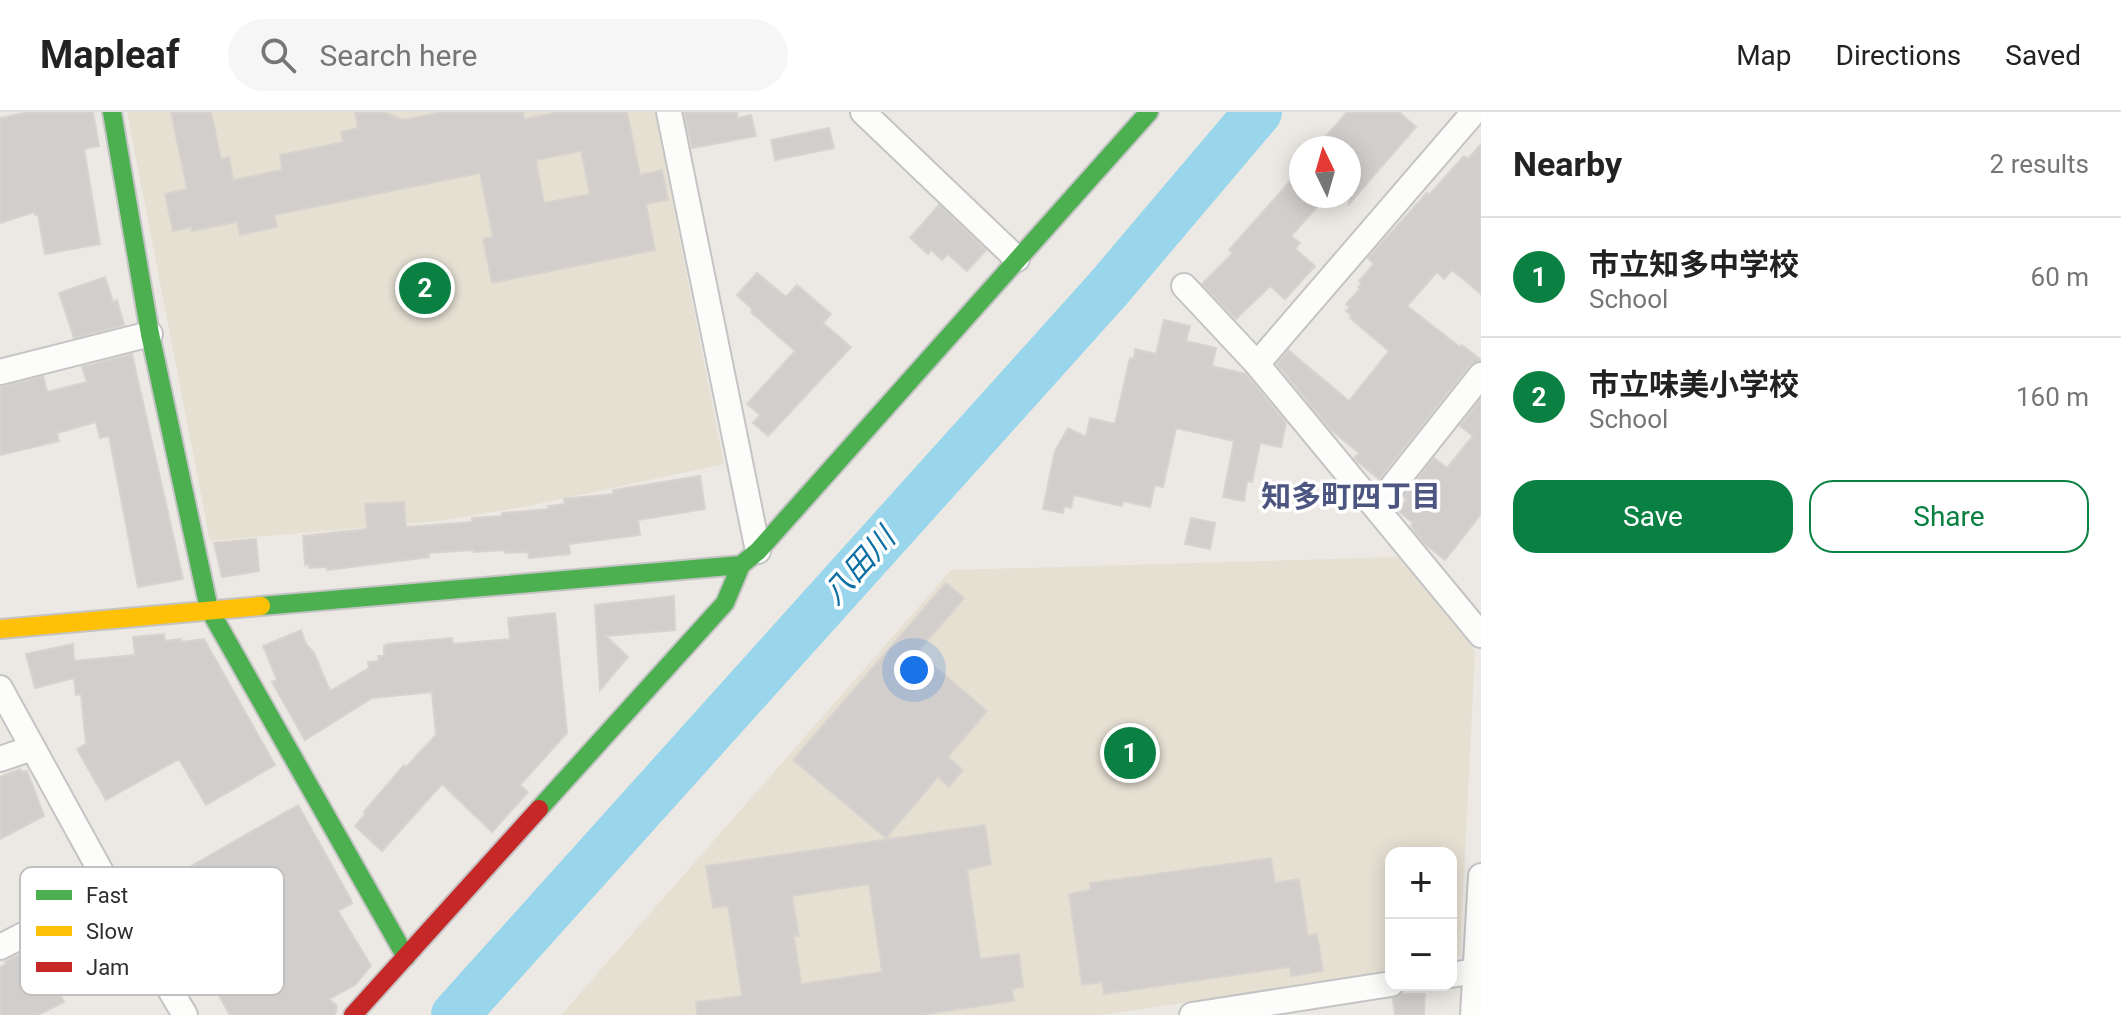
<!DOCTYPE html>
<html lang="en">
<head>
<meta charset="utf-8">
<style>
	:root { --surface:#fff; --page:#f6f6f6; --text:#222; --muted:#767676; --line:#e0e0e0; --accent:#0b8043 }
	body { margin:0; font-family:Roboto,"Noto Sans JP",sans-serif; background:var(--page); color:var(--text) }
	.controls { position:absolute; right:24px; bottom:24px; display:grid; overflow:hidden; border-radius:16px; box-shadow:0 4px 20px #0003 }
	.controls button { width:72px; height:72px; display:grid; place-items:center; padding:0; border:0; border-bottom:2px solid var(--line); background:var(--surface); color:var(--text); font:40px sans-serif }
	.compass { position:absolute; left:1289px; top:24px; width:72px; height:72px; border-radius:50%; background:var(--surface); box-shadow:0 4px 20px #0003; rotate:355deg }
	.you { position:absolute; left:914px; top:558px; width:28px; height:28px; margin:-20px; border:6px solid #fff; border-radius:50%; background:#1a73e8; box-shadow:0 0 0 12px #1a73e833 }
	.badge { display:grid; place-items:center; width:52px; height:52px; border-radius:50%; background:var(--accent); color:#fff; font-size:26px; font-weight:700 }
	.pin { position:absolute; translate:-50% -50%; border:4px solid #fff; box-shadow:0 2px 8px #0006 }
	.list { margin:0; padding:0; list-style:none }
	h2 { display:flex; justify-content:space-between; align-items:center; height:104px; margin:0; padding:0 32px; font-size:34px }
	h2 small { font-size:26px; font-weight:400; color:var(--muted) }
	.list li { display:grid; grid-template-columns:52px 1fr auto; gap:24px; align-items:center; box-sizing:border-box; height:120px; padding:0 32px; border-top:2px solid var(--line) }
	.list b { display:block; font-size:30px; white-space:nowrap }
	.list p { margin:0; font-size:26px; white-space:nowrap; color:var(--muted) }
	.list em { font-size:26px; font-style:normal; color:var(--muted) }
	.actions { display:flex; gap:16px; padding:24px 32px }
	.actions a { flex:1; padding:18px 0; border:2px solid var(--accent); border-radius:24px; text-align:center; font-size:28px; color:var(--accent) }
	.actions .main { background:var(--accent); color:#fff }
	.icon { flex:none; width:44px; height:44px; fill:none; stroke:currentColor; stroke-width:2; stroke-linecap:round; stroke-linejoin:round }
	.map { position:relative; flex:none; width:1481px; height:903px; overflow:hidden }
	header { display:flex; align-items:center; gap:48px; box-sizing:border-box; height:112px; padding:0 40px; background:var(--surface); border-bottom:2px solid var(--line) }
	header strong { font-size:38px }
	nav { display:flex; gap:44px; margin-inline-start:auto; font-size:28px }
	.search { width:560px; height:72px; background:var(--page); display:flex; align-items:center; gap:20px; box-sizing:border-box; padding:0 28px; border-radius:44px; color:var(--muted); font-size:30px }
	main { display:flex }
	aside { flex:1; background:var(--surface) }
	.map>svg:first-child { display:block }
	.education { fill:#e6e0d3 }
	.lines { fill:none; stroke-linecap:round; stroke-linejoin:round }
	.river { stroke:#99d6ec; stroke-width:48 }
	.building { fill:#d1cecb; stroke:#d7d4d0; stroke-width:2; fill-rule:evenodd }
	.street-casing { stroke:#c5c4c5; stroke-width:28 }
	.fast-casing { stroke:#c5c4c5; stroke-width:22 }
	.slow-casing { stroke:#c5c4c5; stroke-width:22 }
	.jam-casing { stroke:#c5c4c5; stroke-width:22 }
	.street { stroke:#fcfcfb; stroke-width:24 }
	.fast { stroke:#4caf50; stroke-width:18 }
	.slow { stroke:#ffc107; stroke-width:18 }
	.jam { stroke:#c62828; stroke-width:18 }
	.labels { text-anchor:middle; stroke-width:7; stroke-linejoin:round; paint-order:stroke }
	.neighbourhood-label { font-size:30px; font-weight:bold; fill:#4d5680; stroke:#fff }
	.water-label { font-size:30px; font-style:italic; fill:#0d6fa3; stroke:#fff }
	.key { fill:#fff; stroke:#c0c0c0; stroke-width:2 }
	.key-label { font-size:22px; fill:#2e2e2e }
</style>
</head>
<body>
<header>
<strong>Mapleaf</strong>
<div class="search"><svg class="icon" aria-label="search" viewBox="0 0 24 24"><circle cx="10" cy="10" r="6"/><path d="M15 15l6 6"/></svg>Search here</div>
<nav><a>Map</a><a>Directions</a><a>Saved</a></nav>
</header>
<main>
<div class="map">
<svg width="1481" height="903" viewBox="0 0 1481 903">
	<rect width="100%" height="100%" fill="#ece8e4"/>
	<path class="education" d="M127,0h528l69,352 -196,42 -89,15 -229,20z
		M1402,445l67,82 6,14 -15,302 -9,8v-110h-60v119l-290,43h-540l390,-445z"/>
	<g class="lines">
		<path class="river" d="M455,903l653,-726 150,-177"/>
	</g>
	<path class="building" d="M29,0h64l6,34 -15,3 16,95 -55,10 -7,-39h-3l-1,-3 -34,11v-105z
		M171,0h40l10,47 8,-2 4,23 49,-10 -2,-15 63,-13 -2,-10 17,-4 -3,-16h29l19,8 39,-8h81l1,7 35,-7h68l13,63 22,-5 6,30 -22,4 9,46 -163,33 -9,-44 10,-2 -13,-64 -206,42 3,12 -37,8 -3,-13 -45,9 -1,-4 -18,4 -8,-37 22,-5zM581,39l9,43 -46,9 -8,-43z
		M684,0h53l1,6 13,-3 5,21 -64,12z
		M1347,0h52l17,15 -67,77v-56h-33z
		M829,16l5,20 -59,12 -4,-20z
		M1481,32v150l-29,-24 -8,9 -7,-7 -30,34 53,41 2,-2 19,15 -12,6 -90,113 -21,-17 -4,-4 5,-5 -28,-23 -54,-66 11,-14 61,51 40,-50 -39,-33 2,-2 -6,-5 4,-4 -4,-3 14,-15 -2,-2 4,-4 -3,-2 15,-17 -6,-6 59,-65 2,2 35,-39 4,3z
		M1301,57v27h26l-36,40 9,7 -5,6 20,17 -30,33 -15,-13 -34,33 -34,-35 31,-31 -4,-3z
		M939,93l47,45 -19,21 -19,-17 -6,6 -11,-10 -3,4 -18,-16z
		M757,161l29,24 11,-12 34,29 -8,9 28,24 -83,89 -15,-13 7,-8 -13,-11 48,-53 -44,-39 2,-2 -16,-15z
		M105,165l8,25 4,-2 7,25 -50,13 -15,-45z
		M1164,208l26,6 -4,15 30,7 -4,18 34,8 40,49 -5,24 -21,-4 -8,39 -5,-1 -3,20 -21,-4 11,-56 -58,-13 -13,59 -8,-2 -5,22 -27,-6 -1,5 -48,-11 -3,13 -7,-2 -1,7 -20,-4 12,-58 13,-23 18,9 4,-19 25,6 15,-66 4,1 1,-10 21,5z
		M132,242l51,225 -45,8 -29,-151 -9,2 -4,-16 -39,11 2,8 -59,14v-68l43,-11 4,16 40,-10 -5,-15z
		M1481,287v115l-36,46 -21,-17 -13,-17 2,-3 -16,-13 10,-10 -4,-3 31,-39 13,10 26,-32 -13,-10z
		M700,364l5,33 -67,11 2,15 -71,9 1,10 -41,4 -1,-6 -23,1v-3l-31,2v-2l-45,3v4l-102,13v-3l-18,1v-4l-4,1 -2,-29 64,-7 -2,-25 39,-2 2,25 66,-5v-4l30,-2v-3l47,-4 -1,-3 17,-2 -1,-5 50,-5 -1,-4z
		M1191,406l24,5 -5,26 -25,-5z
		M256,427l3,32 -37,6 -8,-34z
		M946,471l18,15 -46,54 69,59 -39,46 15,13 -14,17 -11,-10 -52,61 -93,-78z
		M674,484l1,34 -69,6 22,21 -28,33 -5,-85z
		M555,501l12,120 -47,52 8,7 -36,40 -50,-48 -60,67 -27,-25 11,-13 -2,-1 40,-47 2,2 30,-32 -4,-43 -60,6 -67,42 -33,-58 5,-2 -14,-34 38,-16 5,14 8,9 16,38 39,-23 -1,-6 11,-1 -1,-5h6v-10l4,-2 64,-6 1,6 57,-5 -2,-21z
		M164,522l1,7 16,-2v3l23,-3 71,126 -69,40 -27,-46 -73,41 -29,-51 9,-5 -5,-50 -5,1 -2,-17 -39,10 -9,-34 47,-10 1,17 61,-6 -2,-18z
		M20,657l2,3 5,-1 17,45 -44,23v-62z
		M298,693l52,93 2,5 -14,8 33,55 -16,19 -26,14 8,7 -2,9h-105l-16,-28 68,-38 -33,-57 -10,5 -5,-18 -46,26 -16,-28z
		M985,713l6,39 -24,6 13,89 39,-5 4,33 -11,2 2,12 -94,14h-223l-1,-13 46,-6 -14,-90 -15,2 -7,-42zM869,772l13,88 -81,12 -7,-48h5l-7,-40z
		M1271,746l4,25 24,-4 9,57 9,-2 6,37 -32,5 -1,-9 -186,27 -2,-12 -20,3 -13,-91 22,-4 -1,-7z
		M35,834l29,56 -26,13h-38v-48l6,-3 -1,-2z
		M1402,882h23l-1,21h-29l-2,-16z"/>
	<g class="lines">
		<defs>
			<path id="street" d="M669,0l89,439
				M863,0l154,147
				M1184,174l73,78 224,271
				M1257,252l217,-252
				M0,260l150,-38
				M1377,394l104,-131
				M0,576l111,202 74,125
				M0,647l32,-11
				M0,835l111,-57
				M1451,863l24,-4
				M1192,903l199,-31
				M1473,903l8,-139"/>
			<path id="fast" d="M112,0l38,222 59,275 197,348
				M261,494l480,-41
				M539,697l186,-206 16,-38 17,-14 391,-439"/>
			<path id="slow" d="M0,517l261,-23"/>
			<path id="jam" d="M353,903l186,-206"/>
		</defs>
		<use href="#street" class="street-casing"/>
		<use href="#fast" class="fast-casing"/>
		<use href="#slow" class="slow-casing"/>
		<use href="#jam" class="jam-casing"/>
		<use href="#street" class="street"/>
		<use href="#fast" class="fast"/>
		<use href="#slow" class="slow"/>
		<use href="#jam" class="jam"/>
	</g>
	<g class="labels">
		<g class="neighbourhood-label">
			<text x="1351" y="395">知多町四丁目</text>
		</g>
		<g class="water-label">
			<text transform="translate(859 454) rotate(-48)" y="10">八田川</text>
		</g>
	</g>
	<rect x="20" y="755" width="264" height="128" rx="12" class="key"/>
	<rect x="36" y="778" width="36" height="10" fill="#4caf50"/>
	<rect x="36" y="814" width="36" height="10" fill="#ffc107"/>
	<rect x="36" y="850" width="36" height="10" fill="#c62828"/>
	<g class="key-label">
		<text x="86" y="791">Fast</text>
		<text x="86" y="827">Slow</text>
		<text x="86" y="863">Jam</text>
	</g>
</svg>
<div class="controls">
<button>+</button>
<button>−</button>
</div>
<svg class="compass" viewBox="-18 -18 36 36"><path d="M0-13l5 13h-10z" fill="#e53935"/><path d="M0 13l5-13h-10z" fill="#767676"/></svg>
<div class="you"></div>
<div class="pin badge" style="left:1130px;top:641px">1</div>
<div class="pin badge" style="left:425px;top:176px">2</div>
</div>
<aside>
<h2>Nearby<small>2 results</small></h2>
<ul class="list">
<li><span class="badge">1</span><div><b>市立知多中学校</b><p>School</p></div><em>60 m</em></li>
<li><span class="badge">2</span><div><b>市立味美小学校</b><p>School</p></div><em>160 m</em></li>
</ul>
<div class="actions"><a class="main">Save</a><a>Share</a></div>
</aside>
</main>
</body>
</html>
